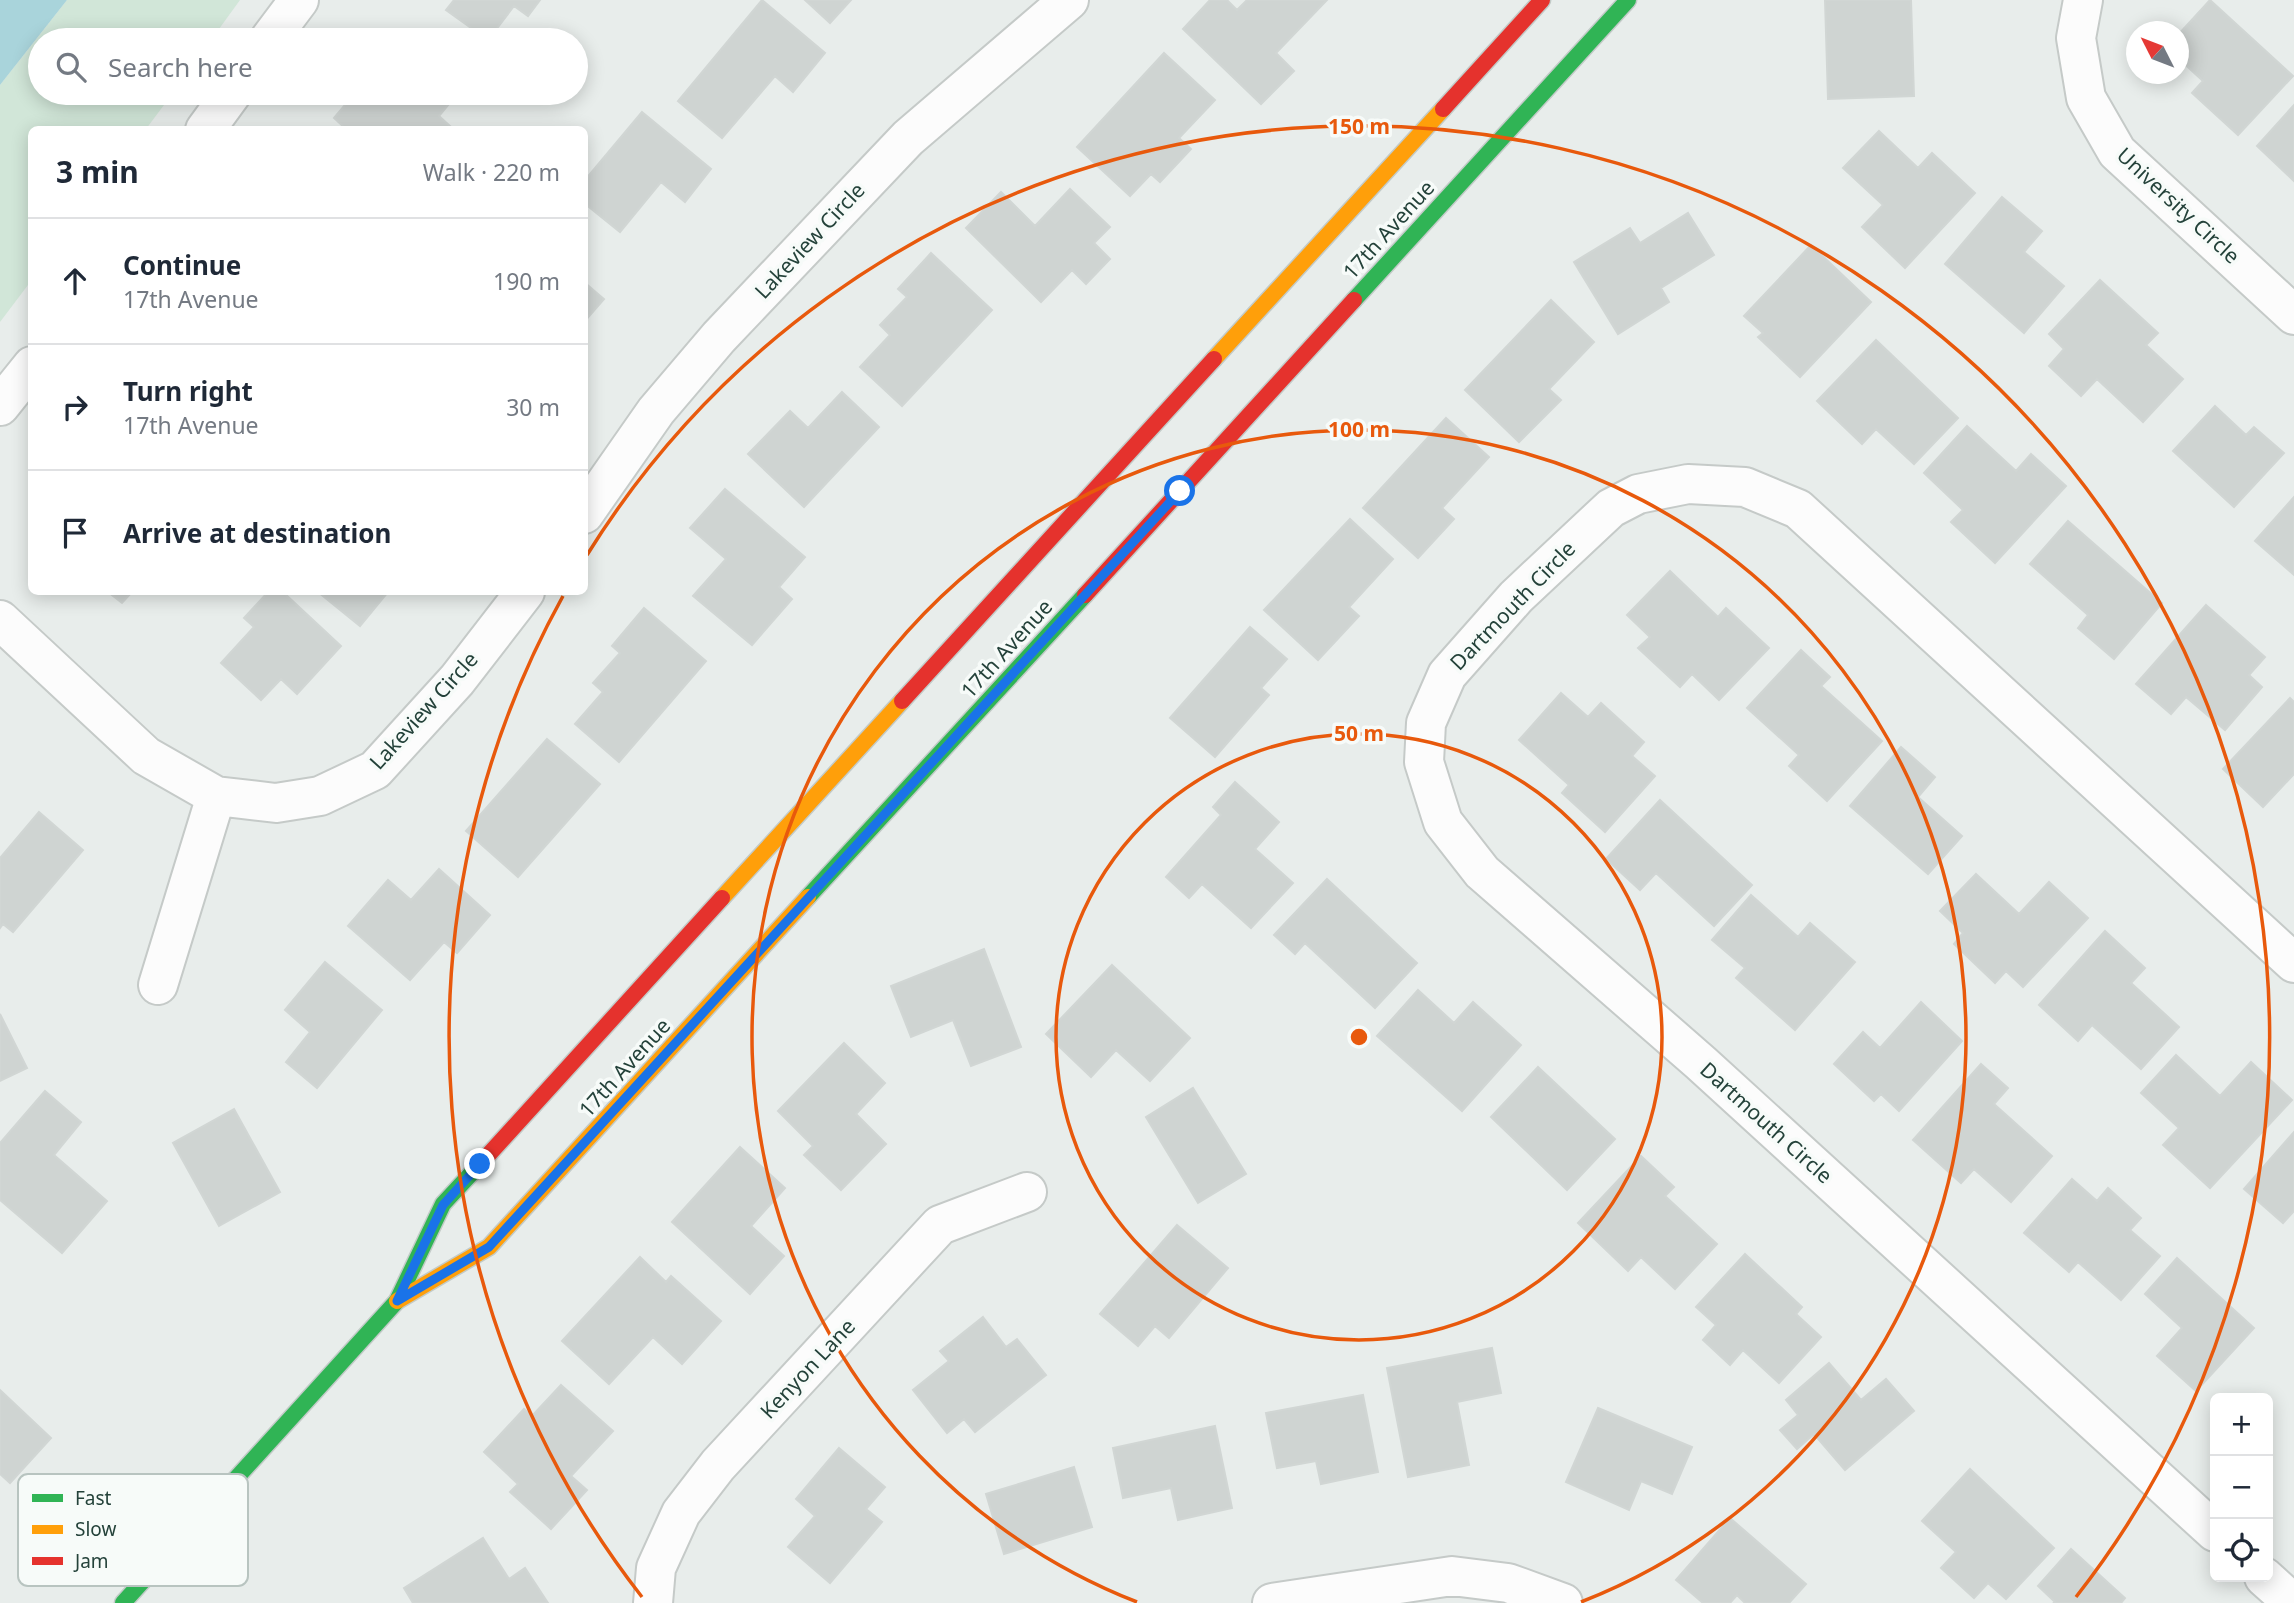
<!DOCTYPE html>
<html lang="en">
<head>
<meta charset="utf-8">
<style>
	:root { --surface:#fff; --page:#f2f2f3; --text:#1f2937; --muted:#747a83; --line:#e0e1e3 }
	body { margin:0; font-family:"Noto Sans",sans-serif; background:var(--page); color:var(--text) }
	.controls { position:absolute; right:21px; bottom:21px; display:grid; overflow:hidden; border-radius:10px; box-shadow:0 4px 18px #0003 }
	.controls button { width:63px; height:63px; display:grid; place-items:center; padding:0; border:0; border-bottom:2px solid var(--line); background:var(--surface); color:var(--text); font:35px sans-serif }
	.compass { position:absolute; left:2126px; top:21px; width:63px; height:63px; border-radius:50%; background:var(--surface); box-shadow:0 4px 18px #0003; rotate:312deg }
	.stop { position:absolute; width:21px; height:21px; margin:-16px; border:5px solid #1a73e8; border-radius:50%; background:#fff }
	.stop.end { background:#1a73e8; border-color:#fff; box-shadow:0 2px 7px #0008 }
	.list { margin:0; padding:0; list-style:none }
	h2 { display:flex; justify-content:space-between; align-items:center; height:91px; margin:0; padding:0 28px; font-size:30px }
	h2 small { font-size:23px; font-weight:400; color:var(--muted) }
	.list li { display:grid; grid-template-columns:46px 1fr auto; gap:21px; align-items:center; box-sizing:border-box; height:126px; padding:0 28px; border-top:2px solid var(--line) }
	.list b { display:block; font-size:26px; white-space:nowrap }
	.list p { margin:0; font-size:23px; white-space:nowrap; color:var(--muted) }
	.list em { font-size:23px; font-style:normal; color:var(--muted) }
	.icon { flex:none; width:38px; height:38px; fill:none; stroke:currentColor; stroke-width:2; stroke-linecap:round; stroke-linejoin:round }
	.map { position:relative; flex:none; width:2294px; height:1603px; overflow:hidden }
	.search { position:absolute; background:var(--surface); box-shadow:0 4px 18px #0003; left:28px; top:28px; width:560px; height:77px; display:flex; align-items:center; gap:18px; box-sizing:border-box; padding:0 24px; border-radius:38px; color:var(--muted); font-size:26px }
	.panel { position:absolute; background:var(--surface); box-shadow:0 4px 18px #0003; left:28px; top:126px; width:560px; height:469px; border-radius:10px }
	.map>svg:first-child { display:block }
	.green { fill:#d1e6d8 }
	.water { fill:#a9d4db }
	.building { fill:#cfd4d2; stroke:#d1d6d4; stroke-width:2 }
	.lines { fill:none; stroke-linecap:round; stroke-linejoin:round }
	.street-casing { stroke:#c5cac8; stroke-width:42 }
	.fast-casing { stroke:#c3cbc8; stroke-width:19 }
	.slow-casing { stroke:#c3cbc8; stroke-width:19 }
	.jam-casing { stroke:#c3cbc8; stroke-width:19 }
	.street { stroke:#fcfcfc; stroke-width:38 }
	.fast { stroke:#30b455; stroke-width:16 }
	.slow { stroke:#ff9f0a; stroke-width:16 }
	.jam { stroke:#e5322d; stroke-width:16 }
	.route { stroke:#1a73e8; stroke-width:9 }
	.ring { fill:none; stroke:#e8590c; stroke-width:3.5 }
	.labels { text-anchor:middle; stroke-width:7; stroke-linejoin:round; paint-order:stroke }
	.street-label { font-size:21px; fill:#24423a; stroke:#f7fbf9 }
	.key { fill:#f7fbf9; stroke:#b8c4c0; stroke-width:2 }
	.key-label { font-size:19px; fill:#24423a }
	.centre { fill:#e8590c; stroke:#f7fbf9; stroke-width:3.5 }
	.ring-label { font-size:21px; text-anchor:middle; font-weight:bold; fill:#e8590c; stroke:#f7fbf9; stroke-width:7; stroke-linejoin:round; paint-order:stroke }
</style>
</head>
<body>
<div class="map">
<svg width="2294" height="1603" viewBox="0 0 2294 1603">
	<rect width="100%" height="100%" fill="#e8edeb"/>
	<path class="green" d="M67,0h173l-29,40h-171v53h133l-27,36 -114,1 -1,151 -31,41v-237z"/>
	<path class="water" d="M0,0h67l-67,85z"/>
	<path class="building" d="M454,0h86l-12,16 -14,-10 -26,34 -42,-30z
		M762,0l63,53 -32,39 -18,-16 -53,62 -44,-37z
		M805,0h46l-21,23z
		M1210,0h17l10,10 10,-10h80l-51,53 18,18 -33,33 -78,-75z
		M1825,0h86l3,96 -86,3z
		M2210,0l83,76 -55,59 -46,-42 11,-12 -25,-23v-23z
		M1164,53l51,47 -36,38 12,11 -31,33 -9,-8 -21,22 -53,-49z
		M355,93h103l-19,23 12,11 -2,3h-102l-13,-12z
		M2294,105v76l-37,-35z
		M642,112l69,57 -26,33 -24,-20 -41,50 -36,-29v-22z
		M1879,131l39,37 14,-15 43,40 -70,75 -43,-41 21,-22 -40,-37z
		M1070,189l40,38 -16,16 16,16 -24,25 -14,-14 -31,32 -75,-74 35,-36 34,34z
		M2002,197l40,34 -18,21 40,34 -40,47 -79,-69z
		M1688,213l26,42 -53,33 8,14 -51,32 -44,-72 56,-34 10,15z
		M1811,245l60,57 -71,75 -42,-40 5,-4 -19,-17z
		M931,253l61,57 -90,96 -42,-39 30,-32 -10,-10 27,-28 -9,-8z
		M2100,280l58,53 -12,12 37,34 -40,43 -46,-43 -16,17 -32,-30 15,-17 -15,-15z
		M584,282l20,17 -20,23z
		M1551,300l43,42 -45,47 12,11 -42,42 -54,-52z
		M1876,340l82,78 -44,46 -38,-35 -14,15 -45,-43z
		M842,392l37,35 -75,80 -56,-53 42,-43 18,17z
		M2215,406l31,29 8,-8 30,26 -50,54 -61,-56z
		M1446,418l43,39 -47,51 12,11 -36,39 -55,-50z
		M1967,426l49,45 15,-17 35,32 -71,77 -44,-41 12,-12 -39,-37z
		M725,489l80,68 -26,30 13,12 -40,46 -59,-49 33,-37 -36,-31z
		M2294,497v78l-39,-34z
		M1350,519l43,40 -44,48 10,9 -41,44 -54,-50z
		M2068,521l94,82 -48,56 -36,-31 10,-13 -58,-51z
		M1670,571l48,46 8,-9 43,40 -50,52 -27,-26 -12,13 -42,-39 12,-11 -23,-22z
		M108,592h24l-10,11z
		M268,592h15l58,54 -44,48 -16,-15 -20,21 -40,-37 33,-36 -10,-9z
		M318,592h70l-28,34z
		M2206,605l59,52 -16,18 13,12 -37,43 -39,-33 -15,17 -35,-30z
		M644,608l62,53 -87,101 -44,-38 28,-32 -10,-9 27,-30 -8,-7z
		M1250,627l37,32 -26,29 8,7 -54,62 -45,-39z
		M1801,650l29,27 -9,9 61,55 -55,60 -38,-35 10,-11 -52,-47z
		M1561,693l27,24 13,-14 43,39 -12,14 23,20 -50,56 -43,-39 7,-8 -50,-45z
		M2290,698l4,4v72l-31,33 -40,-38z
		M547,739l53,45 -82,93 -52,-46z
		M1901,747l34,30 -17,20 44,39 -34,38 -78,-68z
		M1235,782l44,40 -24,27 38,34 -42,45 -49,-44 -13,14 -23,-21 55,-62 -8,-8z
		M1660,800l92,85 -38,41 -58,-53 -16,17 -34,-31z
		M39,812l44,38 -70,82 -10,-8 -3,4v-70z
		M439,869l51,46 -33,38 -13,-11 -34,38 -62,-54 40,-46 23,20z
		M1976,874l43,40 30,-32 39,36 -65,69 -17,-16 -11,12 -41,-39 9,-11 -23,-22z
		M1327,879l90,84 -42,45 -70,-65 -10,11 -21,-19z
		M1751,895l47,42 12,-14 45,39 -60,68 -59,-52 9,-10 -33,-28z
		M2105,931l40,37 -14,15 48,44 -38,42 -49,-44 -14,16 -39,-36z
		M984,949l37,98 -50,19 -18,-46 -42,17 -20,-51z
		M325,962l57,48 -65,78 -31,-26 24,-30 -25,-22z
		M1112,965l78,73 -40,43 -34,-31 -25,27 -45,-43z
		M1418,990l36,33 19,-21 48,43 -59,66 -85,-75z
		M1921,1002l41,39 -63,70 -18,-17 -7,7 -40,-37 29,-32 17,16z
		M0,1014l27,54 -27,13z
		M844,1043l41,40 -29,31 30,30 -45,46 -37,-35 9,-9 -35,-35z
		M2176,1055l44,41 31,-34 41,38 -82,88 -47,-43 16,-17 -38,-35z
		M1981,1064l27,24 -14,16 58,52 -41,46 -37,-33 -13,14 -48,-43z
		M1538,1067l77,72 -48,51 -76,-73z
		M1193,1088l53,86 -48,29 -52,-86z
		M45,1091l36,31 -27,33 53,46 -45,52 -62,-53v-57z
		M234,1109l46,83 -61,34 -46,-83z
		M2294,1132v79l-11,12 -39,-34z
		M740,1147l45,41 -34,38 33,30 -34,38 -78,-72z
		M1641,1156l33,31 -9,9 52,48 -42,45 -34,-32 -13,14 -50,-48z
		M2072,1179l25,22 11,-13 33,30 -11,12 30,26 -39,44 -43,-38 -9,10 -45,-39z
		M1177,1225l51,43 -59,70 -14,-12 -17,20 -38,-32z
		M1745,1254l57,53 -6,7 25,23 -42,46 -36,-33 -13,15 -27,-25 13,-15 -20,-18z
		M640,1257l26,25 5,-6 50,45 -39,43 -29,-27 -44,47 -47,-43z
		M2177,1258l77,70 -58,63 -39,-35 25,-28 -37,-34z
		M983,1317l23,30 11,-8 29,36 -71,57 -11,-13 -17,14 -34,-43 36,-29 -9,-10z
		M1492,1348l9,45 -44,9 12,63 -61,12 -21,-109z
		M1829,1363l32,37 25,-21 28,32 -69,59 -31,-36 -17,15 -17,-19 18,-15 -12,-15z
		M561,1385l52,46 -42,45 16,14 -36,39 -41,-37 8,-8 -34,-32 40,-43 8,7z
		M0,1390l51,48 -41,45 -10,-9z
		M1363,1395l15,77 -57,12 -5,-23 -39,7 -11,-55z
		M1598,1408l94,39 -20,47 -31,-13 -12,29 -63,-28z
		M1215,1426l17,82 -54,12 -7,-32 -48,10 -10,-50z
		M839,1448l46,39 -19,22 16,13 -52,61 -42,-36 27,-31 -19,-17z
		M1074,1467l18,60 -88,27 -18,-60z
		M1970,1469l84,79 -48,51 -18,-16 -14,15 -33,-30 15,-16 -34,-31z
		M1730,1518l76,66 -17,19h-44l-8,-8 -7,8h-27l-27,-23z
		M483,1538l26,41 16,-11 23,35h-135l-9,-15z
		M2071,1549l54,49 -4,5h-68l2,-1 -17,-16z"/>
	<g class="lines">
		<defs>
			<path id="street" d="M2083,0l-7,38 10,60 31,54 177,163
				M269,40l30,-40
				M205,130l27,-37
				M0,406l32,-40
				M584,514l72,-103 63,-74 189,-199 161,-138
				M0,620l146,136 70,40 60,7 44,-7 55,-26 82,-90 68,-88
				M158,985l58,-189
				M2215,1532l-514,-469 -219,-191 -39,-50 -19,-60 2,-39 21,-48 69,-78 95,-89 27,-14 50,-10 57,3 53,22 496,454
				M2264,1577l29,26
				M653,1603l3,-35 25,-55 37,-48 222,-240 87,-33
				M1272,1603l180,-27 56,7 55,20"/>
			<path id="fast" d="M1354,300l274,-300
				M808,897l277,-302
				M123,1603l274,-302 46,-97 38,-41"/>
			<path id="slow" d="M1214,359l229,-250
				M722,898l180,-197
				M397,1301l92,-54 319,-350"/>
			<path id="jam" d="M1443,109l99,-109
				M1085,595l269,-295
				M902,701l312,-342
				M481,1163l241,-265"/>
		</defs>
		<use href="#street" class="street-casing"/>
		<use href="#fast" class="fast-casing"/>
		<use href="#slow" class="slow-casing"/>
		<use href="#jam" class="jam-casing"/>
		<use href="#street" class="street"/>
		<use href="#fast" class="fast"/>
		<use href="#slow" class="slow"/>
		<use href="#jam" class="jam"/>
	</g>
	<g class="lines">
		<path class="route" d="M480,1164l-37,41 -46,96 92,-54 691,-756"/>
	</g>
	<g class="ring">
		<circle cx="1359" cy="1037" r="303"/>
		<path d="M1137 1602A607 607 0 1 1 1581 1602"/>
		<path d="M642 1597A910 910 0 0 1 563 596M587 555A910 910 0 1 1 2076 1597"/>
	</g>
	<g class="labels">
		<g class="street-label">
			<text transform="translate(2178 206) rotate(43)" y="7">University Circle</text>
			<text transform="translate(1389 230) rotate(-48)" y="7">17th Avenue</text>
			<text transform="translate(810 241) rotate(-47)" y="7">Lakeview Circle</text>
			<text transform="translate(1513 606) rotate(-46)" y="7">Dartmouth Circle</text>
			<text transform="translate(1007 649) rotate(-48)" y="7">17th Avenue</text>
			<text transform="translate(424 711) rotate(-48)" y="7">Lakeview Circle</text>
			<text transform="translate(625 1068) rotate(-48)" y="7">17th Avenue</text>
			<text transform="translate(1766 1123) rotate(42)" y="7">Dartmouth Circle</text>
			<text transform="translate(808 1369) rotate(-47)" y="7">Kenyon Lane</text>
		</g>
	</g>
	<rect x="18" y="1474" width="230" height="112" rx="10" class="key"/>
	<rect x="32" y="1494" width="31" height="8" fill="#30b455"/>
	<rect x="32" y="1525" width="31" height="9" fill="#ff9f0a"/>
	<rect x="32" y="1557" width="31" height="8" fill="#e5322d"/>
	<g class="key-label">
		<text x="75" y="1505">Fast</text>
		<text x="75" y="1536">Slow</text>
		<text x="75" y="1568">Jam</text>
	</g>
	<circle cx="1359" cy="1037" r="10" class="centre"/>
	<g class="ring-label">
		<text x="1359" y="134">150 m</text>
		<text x="1359" y="437">100 m</text>
		<text x="1359" y="741">50 m</text>
	</g>
</svg>
<div class="controls">
<button>+</button>
<button>−</button>
<button><svg class="icon" aria-label="locate" viewBox="0 0 24 24"><circle cx="12" cy="12" r="6"/><path d="M12 2v4M12 18v4M2 12h4M18 12h4"/></svg></button>
</div>
<svg class="compass" viewBox="-18 -18 36 36"><path d="M0-13l5 13h-10z" fill="#e53935"/><path d="M0 13l5-13h-10z" fill="#747a83"/></svg>
<div class="stop" style="left:1180px;top:491px"></div>
<div class="stop end" style="left:480px;top:1164px"></div>
<div class="search"><svg class="icon" aria-label="search" viewBox="0 0 24 24"><circle cx="10" cy="10" r="6"/><path d="M15 15l6 6"/></svg>Search here</div>
<section class="panel">
<h2>3 min<small>Walk · 220 m</small></h2>
<ul class="list">
<li><svg class="icon" aria-label="ahead" viewBox="0 0 24 24"><path d="M12 20V5M6 11l6-6 6 6"/></svg><div><b>Continue</b><p>17th Avenue</p></div><em>190 m</em></li>
<li><svg class="icon" aria-label="right" viewBox="0 0 24 24"><path d="M7 20v-9h11M14 6l5 5-5 5"/></svg><div><b>Turn right</b><p>17th Avenue</p></div><em>30 m</em></li>
<li><svg class="icon" aria-label="arrive" viewBox="0 0 24 24"><path d="M6 21V4h12l-3 4 3 4H6"/></svg><div><b>Arrive at destination</b></div></li>
</ul>
</section>
</div>
</body>
</html>
